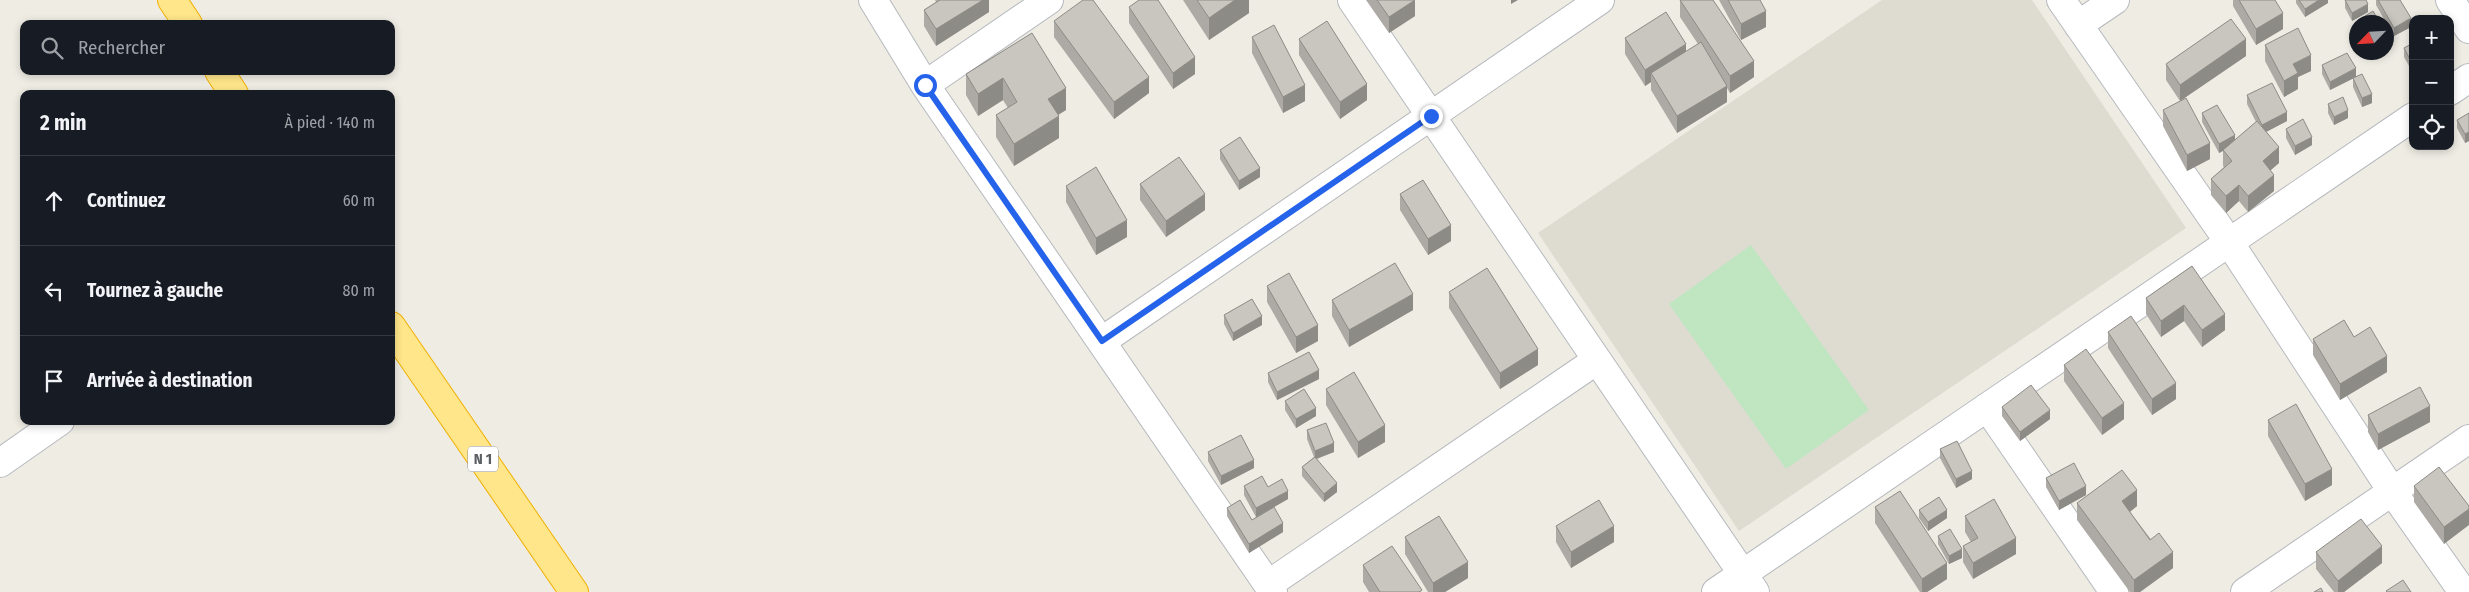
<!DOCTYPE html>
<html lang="fr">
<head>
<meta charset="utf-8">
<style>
	:root { --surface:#171b24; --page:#242831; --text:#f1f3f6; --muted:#9ea1a6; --line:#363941 }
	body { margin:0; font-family:"Fira Sans Condensed",sans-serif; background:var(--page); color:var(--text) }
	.controls { position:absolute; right:15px; top:15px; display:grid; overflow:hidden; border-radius:10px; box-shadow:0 2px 8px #0003 }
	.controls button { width:45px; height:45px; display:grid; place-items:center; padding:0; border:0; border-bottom:1px solid var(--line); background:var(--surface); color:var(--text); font:25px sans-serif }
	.compass { position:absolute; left:2349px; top:15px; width:45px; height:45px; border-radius:50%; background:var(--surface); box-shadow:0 2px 8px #0003; rotate:245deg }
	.stop { position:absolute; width:15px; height:15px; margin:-11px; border:4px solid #2563eb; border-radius:50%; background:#fff }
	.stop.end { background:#2563eb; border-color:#fff; box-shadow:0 1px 5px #0008 }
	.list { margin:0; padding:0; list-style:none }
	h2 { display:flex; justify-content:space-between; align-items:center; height:65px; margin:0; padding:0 20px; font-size:21px }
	h2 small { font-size:16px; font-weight:400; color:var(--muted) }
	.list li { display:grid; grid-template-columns:32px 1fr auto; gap:15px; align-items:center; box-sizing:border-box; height:90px; padding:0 20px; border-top:1px solid var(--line) }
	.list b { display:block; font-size:19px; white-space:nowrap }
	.list em { font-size:16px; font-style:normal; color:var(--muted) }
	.icon { flex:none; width:28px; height:28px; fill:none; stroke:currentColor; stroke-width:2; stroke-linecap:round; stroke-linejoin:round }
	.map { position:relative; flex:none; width:2469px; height:592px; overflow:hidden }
	.search { position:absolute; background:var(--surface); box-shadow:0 2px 8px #0003; left:20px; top:20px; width:375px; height:55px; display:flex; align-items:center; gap:12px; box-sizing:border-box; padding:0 18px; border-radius:10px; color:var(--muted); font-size:19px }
	.panel { position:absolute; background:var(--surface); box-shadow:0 2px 8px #0003; left:20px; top:90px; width:375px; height:335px; border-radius:10px }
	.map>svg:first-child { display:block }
	.education { fill:#dedbd1 }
	.green { fill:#bfe6c1 }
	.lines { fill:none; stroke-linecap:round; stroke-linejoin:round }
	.street-casing { stroke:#b6b9be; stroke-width:30 }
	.secondary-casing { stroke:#b7bac0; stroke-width:30 }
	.highway-casing { stroke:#f1b000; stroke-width:30 }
	.street { stroke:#fff; stroke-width:28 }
	.secondary { stroke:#fff; stroke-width:28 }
	.highway { stroke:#ffe68a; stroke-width:28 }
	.wall { fill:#adaaa5 }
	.shaded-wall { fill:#8d8b86 }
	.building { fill:#c9c6c0; stroke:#8d8b86 }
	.route { stroke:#2563eb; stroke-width:6 }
	.labels { text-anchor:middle; stroke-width:4; stroke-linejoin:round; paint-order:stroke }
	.shield { fill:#fff; stroke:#8c8f92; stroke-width:1 }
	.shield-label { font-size:15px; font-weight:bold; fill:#5b5f64 }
</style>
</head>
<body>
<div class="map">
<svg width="2469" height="592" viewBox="0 0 2469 592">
	<rect width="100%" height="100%" fill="#eeece3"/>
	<path class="education" d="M1882,0h150l154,228 -447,303 -201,-298z"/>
	<path class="green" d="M1751,245l118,165 -83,59 -117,-165z"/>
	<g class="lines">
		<defs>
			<path id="street" d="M873,0l52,85 348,507
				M1352,0l403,592
				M2061,0l168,242 163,249 71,101
				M2078,25l37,-25
				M925,85l124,-85
				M2450,91l19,-13
				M1102,341l498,-341
				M1987,407l127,185
				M0,463l60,-42
				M1269,584l328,-224
				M1716,592l697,-475
				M2245,592l224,-153"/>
			<path id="secondary" d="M2450,0l19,29"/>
			<path id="highway" d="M172,0l16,24
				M219,71l15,23
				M391,326l183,266"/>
		</defs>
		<use href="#street" class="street-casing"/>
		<use href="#secondary" class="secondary-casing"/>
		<use href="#highway" class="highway-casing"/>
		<use href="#street" class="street"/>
		<use href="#secondary" class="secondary"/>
		<use href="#highway" class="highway"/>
	</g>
	<path class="wall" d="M935,0h54v12l-53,34 -12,-20v-16l12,-8z
		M1183,0h66v13l-40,27z
		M1366,0h49v16l-26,17z
		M1680,0l74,77 -24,16 -3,-5v14l-50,31 -26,-43v-8l-6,4 -20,-32v-16l61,14 12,-8 -18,-27z
		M1719,0h41l6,27 -25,13z
		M2233,0h42l8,29 -27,16 -23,-39z
		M2296,0h32v3l-23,14 -9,-14z
		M2345,0l23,12 -16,9 -7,-13z
		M2376,0h24l11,27 -17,9 -18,-31z
		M1129,7l66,67 -22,15 -44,-66z
		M1054,21l95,72 -35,26 -60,-82z
		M1032,33l34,77 -8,5 1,23 -45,28 -18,-29v-22l12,-7 -5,-8 -25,16 -12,-21v-21z
		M1252,37l53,64 -22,12 -31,-60z
		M1299,39l68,61 -27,19 -41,-64z
		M2413,43v30l-9,-16v-9z
		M2265,45l46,26 -13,6v12l-14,8 -19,-36z
		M2246,56l-66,45 -14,-21v-16z
		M2322,65l34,12 -26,13 -8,-16z
		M2353,78l19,25 -10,4 -9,-20z
		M2247,95l40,26 -21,11 13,31 -9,7 4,21 -26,21 -9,-11 -13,12 -15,-18v-16l13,-12 -1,-1v-15l-4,2 -17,-31v-9l33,27 21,-18 -9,-18z
		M2328,104l20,14 -14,7 -6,-12z
		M2163,110l47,49 -23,12 -24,-45z
		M2469,113v28l-4,2 -8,-15v-8z
		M2286,129l26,16 -17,10 -9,-17z
		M1220,150l40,27 -21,13 -19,-31z
		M1140,184l65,26 -39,27 -26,-37z
		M1066,186l61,51 -31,18 -30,-53z
		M1400,194l51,47 -23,14 -28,-45z
		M2192,266l33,64 -23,17 -18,-26 -23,16 -15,-23v-16z
		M1267,286l51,55 -22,12 -29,-51z
		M1449,292l89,73 -38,24 -51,-81z
		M1332,300l81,10 -64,37 -17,-31z
		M1224,315l38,10 -29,16 -9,-17z
		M2108,332l68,67 -24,16 -44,-67z
		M2354,337l33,35 -47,28 -27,-45v-16z
		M2064,365l60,54 -22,16 -38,-54z
		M1268,373l51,6 -42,21 -9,-18z
		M1326,389l59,53 -27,16 -32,-53z
		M1285,401l31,15 -20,12 -11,-18z
		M2002,407l48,12 -30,22 -18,-25z
		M2368,415l62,7 -52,28 -10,-18z
		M2268,420l64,65 -27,16 -37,-65z
		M1307,430l27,22 -17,7 20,33 -13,10 -22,-26v-9l12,-10 -7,-18z
		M1940,449l32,30 -16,9 -16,-30z
		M1208,452l46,16 -33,17 -13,-24z
		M2046,478l40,17 -27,15 -13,-23z
		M1244,486l24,1 20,12 -14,8 9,25 -34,21 -22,-37v-8l25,12 4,-3 -12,-22z
		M2414,486l55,20 -25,38 -30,-42z
		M2077,503l60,3 -7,6 43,56 -33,24h-10l-53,-72z
		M1875,507l72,72 -20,13h-7l-45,-69z
		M1919,510l28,8 -19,13 -9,-13z
		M1965,516l51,38 -43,25 -10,-17v-16l8,-4 -6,-10z
		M1556,526l58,16 -43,26 -15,-26z
		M1938,536l24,22 -13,6 -11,-20z
		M1405,537l63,41 -23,14h-17l-23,-38z
		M2316,552l66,11 -38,29h-10l-18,-23z
		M1363,565l59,27h-53l-6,-10z"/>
	<path class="shaded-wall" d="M983,0h6v12l-53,34v-17z
		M1235,0h14v13l-40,27v-22z
		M1415,0v16l-26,17v-16z
		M1511,0h7l-7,4z
		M2319,0h9v3l-23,14v-8z
		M2368,4v8l-16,9v-8z
		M1766,11v16l-25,13v-16z
		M2283,13v16l-27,16v-16z
		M2411,18v9l-17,9v-8z
		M2246,39v17l-66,45v-16z
		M1686,44v16l-35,13v9l-6,4v-16z
		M2311,55v16l-13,6v12l-14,8v-16l9,-17z
		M1195,57v17l-22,15v-16z
		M1754,61v16l-24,16v-17z
		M2356,68v9l-26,13v-8z
		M1149,77v16l-35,26v-17z
		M1003,78v22l-25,16v-22z
		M1367,84v16l-27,19v-17z
		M1305,85v16l-22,12v-16z
		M1727,86v16l-50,31v-17z
		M1066,88v22l-18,11v-22z
		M2372,94v9l-10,4v-9z
		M2348,110v8l-14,7v-8z
		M2287,112v9l-25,13v-9z
		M1059,116v22l-45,28v-22z
		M2469,132v9l-4,2v-9z
		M2235,135v9l-16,9v-9z
		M2312,137v8l-17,10v-9z
		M2210,143v16l-23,12v-16z
		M2279,147v16l-16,14v-16z
		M1260,168v9l-21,13v-9z
		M2274,175v16l-26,21v-16z
		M2239,185v16l-13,12v-17z
		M1205,194v16l-39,27v-16z
		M1127,220v17l-31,18v-17z
		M1451,225v16l-23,14v-16z
		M1413,294v16l-64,37v-17z
		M2184,305v16l-23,16v-16z
		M2225,314v16l-23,17v-17z
		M1262,316v9l-29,16v-8z
		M1318,325v16l-22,12v-16z
		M1538,349v16l-38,24v-16z
		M2387,356v16l-47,28v-16z
		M1319,370v9l-42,21v-8z
		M2176,383v16l-24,16v-16z
		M2124,403v16l-22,16v-17z
		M2430,406v16l-52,28v-16z
		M1316,408v8l-20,12v-9z
		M2050,410v9l-30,22v-9z
		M1385,425v17l-27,16v-16z
		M1334,443v9l-19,7v-8z
		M1254,460v8l-33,17v-9z
		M2332,469v16l-27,16v-17z
		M1972,471v8l-16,9v-9z
		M1337,483v9l-13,10v-8z
		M2086,486v9l-27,15v-9z
		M2137,490v16l-15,12v-17z
		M1288,491v8l-32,18v-9z
		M2469,509v16l-25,19v-17z
		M1947,510v8l-19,13v-9z
		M1283,523v9l-34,21v-9z
		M1614,526v16l-43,26v-16z
		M2016,538v16l-43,25v-16z
		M2382,546v17l-38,29h-6v-11z
		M1962,549v9l-13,6v-8z
		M2173,552v16l-33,24h-6v-12z
		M1468,562v16l-23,14h-12v-9z
		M1947,563v16l-20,13h-5v-13z"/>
	<path class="building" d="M940,0h43l-47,29 -12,-19z
		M1083,0h10l56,77 -35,25 -60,-81z
		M1139,0h19l37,57 -22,16 -44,-66z
		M1197,0h38l-26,18z
		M1377,0h38l-26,17z
		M1680,0h33l41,61 -24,15z
		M1728,0h32l6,11 -25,13z
		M2239,0h36l8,13 -27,16z
		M2299,0h20l-14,9z
		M2345,0h21l2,4 -16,9z
		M2378,0h22l11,18 -17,10z
		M2373,11l6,11h-23v1v-1z
		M1666,12l20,32 -41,26 -20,-32z
		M2231,19l15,20 -66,46 -14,-21z
		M1327,21l40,63 -27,18 -41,-63z
		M1274,25l31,60 -22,12 -31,-60z
		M2298,28l13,27 -18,9 5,9 -14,8 -19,-36z
		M1032,33l34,55 -18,11 11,17 -45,28 -18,-29 21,-13 -14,-24 -25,16 -12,-20z
		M1701,42l26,44 -50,30 -26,-43z
		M2413,43v22l-9,-17z
		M2347,53l9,15 -26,14 -8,-17z
		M2362,74l10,20 -10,4 -9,-20z
		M2272,83l15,29 -25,13 -15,-30z
		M2343,97l5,13 -14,7 -6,-13z
		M2186,98l24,45 -23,12 -24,-45z
		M2217,105l18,30 -16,9 -17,-31z
		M2469,113v19l-4,2 -8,-14z
		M2303,119l9,18 -17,9 -9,-17z
		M2257,121l22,26 -16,14 11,14 -26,21 -9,-11 -13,11 -15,-17 21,-18 -9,-11z
		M1240,137l20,31 -21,13 -19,-31z
		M1179,157l26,37 -39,27 -26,-37z
		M1096,167l31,53 -31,18 -30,-52z
		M1423,180l28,45 -23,14 -28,-45z
		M1395,263l18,31 -64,36 -17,-30z
		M2192,266l33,48 -23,16 -18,-25 -23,16 -15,-23z
		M1487,268l51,81 -38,24 -51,-81z
		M1289,273l29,52 -22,12 -29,-51z
		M1252,299l10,17 -29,17 -9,-18z
		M2131,316l45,67 -24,16 -44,-67z
		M2344,320l10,17 16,-10 17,29 -47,28 -27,-45z
		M2086,349l38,54 -22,15 -38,-53z
		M1309,352l10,18 -42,22 -9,-19z
		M1354,372l31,53 -27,17 -32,-53z
		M2031,385l19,25 -30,22 -18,-25z
		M2420,387l10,19 -52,28 -10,-19z
		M1304,389l12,19 -20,11 -11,-18z
		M2296,404l36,65 -27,15 -37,-64z
		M1326,423l8,20 -19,8 -8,-21z
		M1241,435l13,25 -33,16 -13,-24z
		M1957,441l15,30 -16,8 -16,-30z
		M1315,457l22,26 -13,11 -22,-27z
		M2074,463l12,23 -27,15 -13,-23z
		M2439,467l30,39v3l-25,18 -30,-41z
		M2122,470l15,20 -15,11 28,39 9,-7 14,19 -39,28 -57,-77z
		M1262,476l6,11 14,-8 6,12 -32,17 -12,-22z
		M1900,491l47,72 -25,16 -47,-72z
		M1939,497l8,13 -19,12 -9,-12z
		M1994,499l22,39 -43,25 -10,-17 15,-8 -13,-22z
		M1240,500l12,20 22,-13 9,16 -34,21 -22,-36z
		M1599,500l15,26 -43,26 -15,-26z
		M1439,516l29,46 -35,21 -28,-46z
		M2361,519l21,27 -44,35 -22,-29z
		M1950,529l12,20 -13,7 -11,-20z
		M1392,546l30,44 -3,2h-39l-17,-27z
		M2403,580l8,12h-24l-1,-1z
		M2321,588l2,4h-9z"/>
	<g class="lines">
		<path class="route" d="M925,85l177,256 329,-225"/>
	</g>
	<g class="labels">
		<rect class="shield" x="468" y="446.5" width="30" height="25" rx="4"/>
		<g class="shield-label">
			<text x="483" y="464">N 1</text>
		</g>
	</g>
</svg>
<div class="controls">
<button>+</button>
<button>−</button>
<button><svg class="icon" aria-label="locate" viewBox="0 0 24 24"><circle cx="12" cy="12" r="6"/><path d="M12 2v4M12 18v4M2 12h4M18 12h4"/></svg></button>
</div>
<svg class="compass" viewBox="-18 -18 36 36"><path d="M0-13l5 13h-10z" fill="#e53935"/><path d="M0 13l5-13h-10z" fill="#9ea1a6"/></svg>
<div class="stop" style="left:925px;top:85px"></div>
<div class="stop end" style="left:1431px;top:116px"></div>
<div class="search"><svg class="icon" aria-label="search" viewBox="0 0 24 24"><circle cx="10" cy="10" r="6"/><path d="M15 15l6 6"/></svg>Rechercher</div>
<section class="panel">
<h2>2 min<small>À pied · 140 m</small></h2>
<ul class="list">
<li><svg class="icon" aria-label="ahead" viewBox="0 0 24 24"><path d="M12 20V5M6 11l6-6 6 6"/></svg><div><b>Continuez</b></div><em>60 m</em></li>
<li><svg class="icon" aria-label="left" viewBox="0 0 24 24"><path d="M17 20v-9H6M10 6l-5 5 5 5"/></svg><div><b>Tournez à gauche</b></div><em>80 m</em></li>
<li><svg class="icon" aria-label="arrive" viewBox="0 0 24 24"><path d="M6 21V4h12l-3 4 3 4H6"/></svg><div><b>Arrivée à destination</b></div></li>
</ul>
</section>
</div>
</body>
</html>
